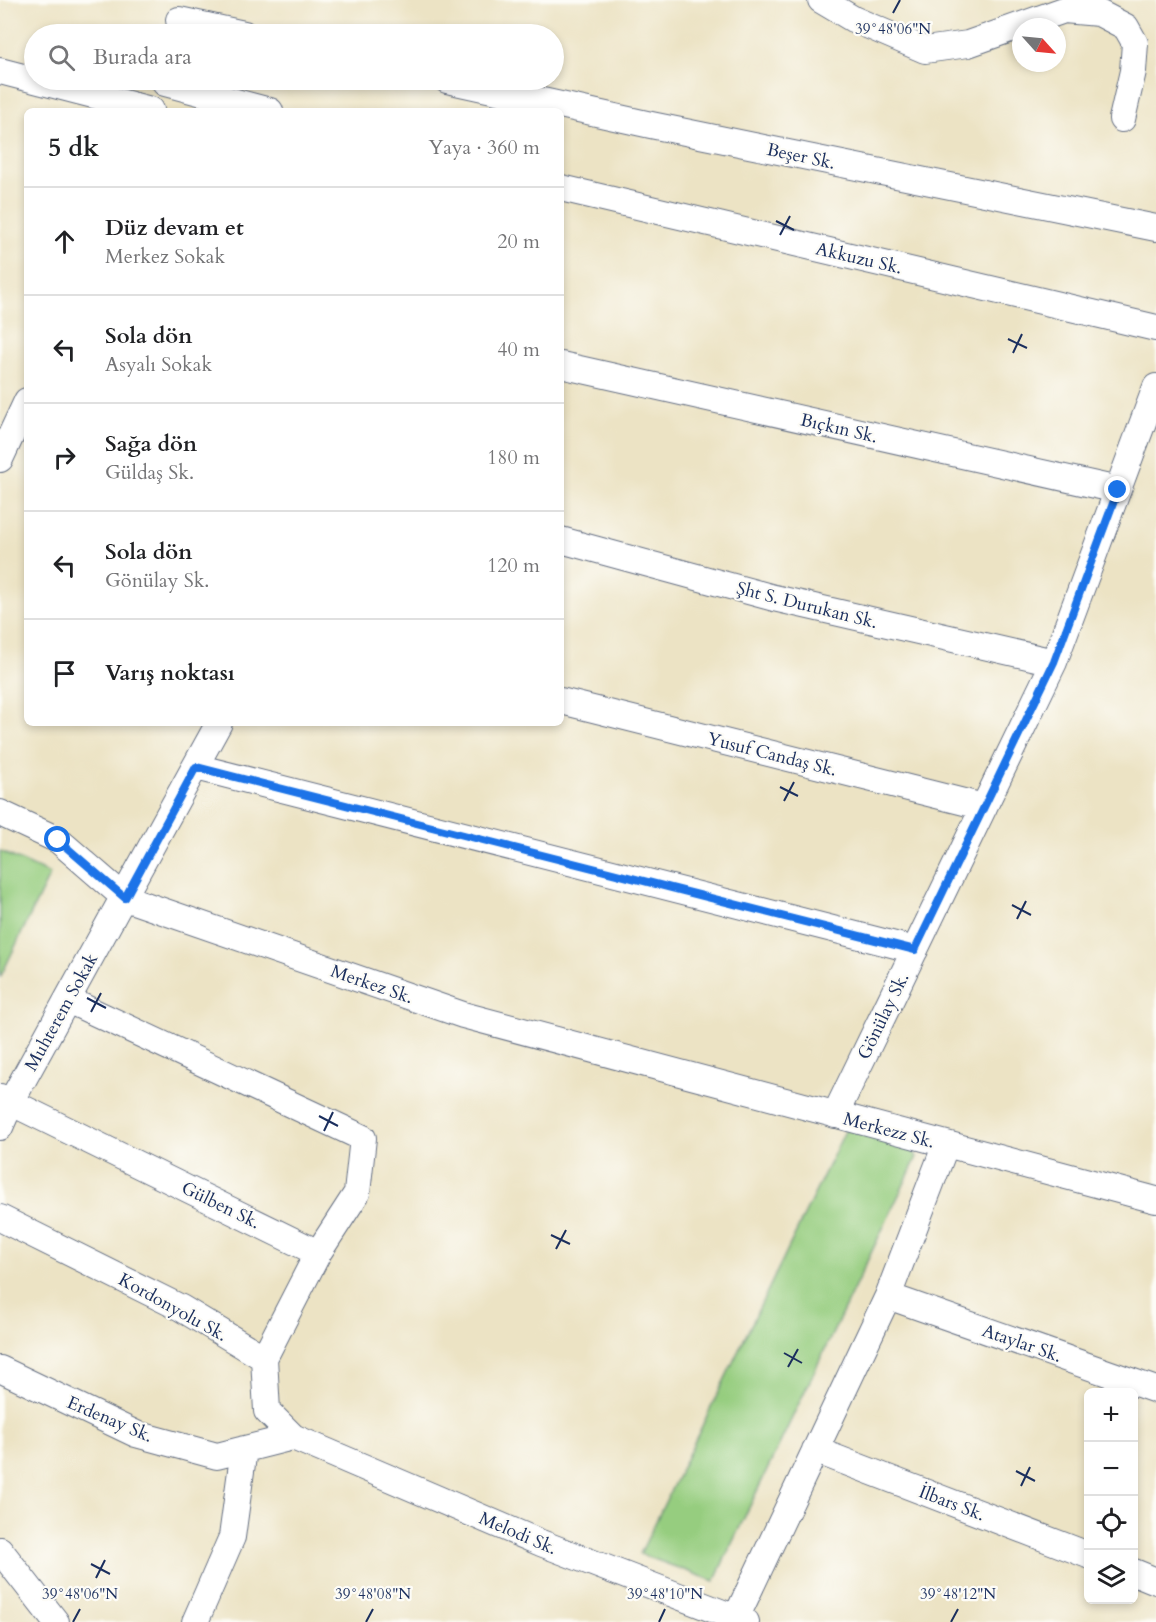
<!DOCTYPE html>
<html lang="tr">
<head>
<meta charset="utf-8">
<style>
	:root { --surface:#fff; --page:#f2f2f2; --text:#202124; --muted:#757577; --line:#e0e0e0 }
	body { margin:0; font-family:Cardo,serif; background:var(--page); color:var(--text) }
	.controls { position:absolute; right:18px; bottom:18px; display:grid; overflow:hidden; border-radius:9px; box-shadow:0 3px 9px #0003 }
	.controls button { width:54px; height:54px; display:grid; place-items:center; padding:0; border:0; border-bottom:2px solid var(--line); background:var(--surface); color:var(--text); font:30px sans-serif }
	.compass { position:absolute; left:1012px; top:18px; width:54px; height:54px; border-radius:50%; background:var(--surface); box-shadow:0 3px 9px #0003; rotate:117deg }
	.stop { position:absolute; width:18px; height:18px; margin:-14px; border:4px solid #1a73e8; border-radius:50%; background:#fff }
	.stop.end { background:#1a73e8; border-color:#fff; box-shadow:0 2px 6px #0008 }
	.list { margin:0; padding:0; list-style:none }
	h2 { display:flex; justify-content:space-between; align-items:center; height:78px; margin:0; padding:0 24px; font-size:26px }
	h2 small { font-size:20px; font-weight:400; color:var(--muted) }
	.list li { display:grid; grid-template-columns:39px 1fr auto; gap:18px; align-items:center; box-sizing:border-box; height:108px; padding:0 24px; border-top:2px solid var(--line) }
	.list b { display:block; font-size:22px; white-space:nowrap }
	.list p { margin:0; font-size:20px; white-space:nowrap; color:var(--muted) }
	.list em { font-size:20px; font-style:normal; color:var(--muted) }
	.icon { flex:none; width:33px; height:33px; fill:none; stroke:currentColor; stroke-width:2; stroke-linecap:round; stroke-linejoin:round }
	.map { position:relative; flex:none; width:1156px; height:1622px; overflow:hidden }
	.search { position:absolute; background:var(--surface); box-shadow:0 3px 9px #0003; left:24px; top:24px; width:540px; height:66px; display:flex; align-items:center; gap:15px; box-sizing:border-box; padding:0 21px; border-radius:33px; color:var(--muted); font-size:22px }
	.panel { position:absolute; background:var(--surface); box-shadow:0 3px 9px #0003; left:24px; top:108px; width:540px; height:618px; border-radius:9px }
	.map>svg:first-child { display:block }
	.green { fill:#96cd7f; stroke:#587e6e; stroke-width:1.5 }
	.lines { fill:none; stroke-linecap:round; stroke-linejoin:round }
	.street-casing { stroke:#646e82; stroke-width:28 }
	.street { stroke:#fff; stroke-width:26 }
	.route { stroke:#1a73e8; stroke-width:8 }
	.ticks { fill:none; stroke:#1b2f5e; stroke-width:2 }
	.labels { text-anchor:middle; stroke-width:4.5; stroke-linejoin:round; paint-order:stroke }
	.street-label { font-size:18px; fill:#1b2f5e; stroke:#fdfcf7 }
	.ticks-label { font-size:15px; text-anchor:middle; fill:#1b2f5e; stroke:#fdfcf7; stroke-width:4.5; stroke-linejoin:round; paint-order:stroke }
</style>
</head>
<body>
<div class="map">
<svg width="1156" height="1622" viewBox="0 0 1156 1622">
	<rect width="100%" height="100%" fill="#fdfcf7"/>
	<filter id="ink" filterUnits="userSpaceOnUse"><feTurbulence type="fractalNoise" baseFrequency=".0167" numOctaves="2"/><feDisplacementMap in="SourceGraphic" scale="12" xChannelSelector="R" yChannelSelector="G"/><feConvolveMatrix kernelMatrix="1 2 1 2 8 2 1 2 1" color-interpolation-filters="sRGB"/></filter>
	<filter id="wash" filterUnits="userSpaceOnUse"><feTurbulence type="fractalNoise" baseFrequency=".008" numOctaves="4" result="noise"/><feDisplacementMap in="SourceGraphic" scale="24" xChannelSelector="R" yChannelSelector="G"/><feGaussianBlur stdDeviation="1.35" result="paint"/><feColorMatrix in="noise" values="0 0 0 0 0 0 0 0 0 0 0 0 0 0 0 0 0 1.4 0 .05"/><feComposite in="paint" operator="in"/></filter>
	<g filter="url(#wash)">
		<rect width="100%" height="100%" fill="#ece3c4"/>
		<path class="green" d="M0,851l50,23 -50,104z
			M846,1129l64,16 7,12 -203,424 -74,-27z"/>
	</g>
	<g filter="url(#ink)">
		<g class="lines">
			<defs>
				<path id="street" d="M821,0l32,19 72,31 43,-6 96,-34 35,3 27,14 9,16 -2,28 -11,48
					M179,20l65,14
					M0,71l151,39
					M447,80l204,45 505,103
					M165,83l105,28
					M561,188l595,140
					M561,365l557,125
					M0,459l27,-58
					M561,540l213,58 280,64
					M561,701l423,106
					M196,767l719,183
					M0,813l58,27 67,58 338,117 693,185
					M0,1097l318,156 39,-60 6,-55 -295,-138
					M835,1115l219,-453 102,-275
					M0,1127l11,-25 208,-379
					M0,1218l181,90 83,50
					M888,1296l268,94
					M264,1358l3,53 26,26 248,106 205,79
					M264,1358l54,-105
					M0,1369l136,65 81,22 76,-19
					M815,1450l273,105
					M0,1550l56,72
					M1134,1572l22,9
					M736,1618l152,-322 58,-152
					M195,1622l37,-85 12,-88"/>
			</defs>
			<use href="#street" class="street-casing"/>
			<use href="#street" class="street"/>
		</g>
	</g>
	<g class="lines" filter="url(#ink)">
		<path class="route" d="M58,840l67,58 71,-131 719,183 139,-288 64,-172"/>
	</g>
	<path class="ticks" d="M893,13l7,-13M776,221l18,9M780,235l10,-19M1008,339l19,9M1013,353l9,-19M780,787l18,9M784,801l10,-19M1012,905l19,10M1017,919l9,-18M87,998l19,10M91,1012l10,-19M319,1116l19,10M324,1131l9,-19M551,1235l19,9M556,1249l10,-19M784,1353l18,10M788,1367l10,-18M1016,1471l19,10M1021,1486l9,-19M91,1564l19,10M96,1578l9,-18M73,1622l7,-13M366,1622l7,-13M659,1622l6,-13M951,1622l7,-13"/>
	<g class="labels">
		<g class="street-label">
			<text transform="translate(801 156) rotate(12)" y="6">Beşer Sk.</text>
			<text transform="translate(859 258) rotate(13)" y="6">Akkuzu Sk.</text>
			<text transform="translate(839 428) rotate(13)" y="6">Bıçkın Sk.</text>
			<text transform="translate(807 605) rotate(14)" y="6">Şht S. Durukan Sk.</text>
			<text transform="translate(772 754) rotate(14)" y="6">Yusuf Candaş Sk.</text>
			<text transform="translate(372 984) rotate(19)" y="6">Merkez Sk.</text>
			<text transform="translate(61 1012) rotate(-61)" y="6">Muhterem Sokak</text>
			<text transform="translate(883 1016) rotate(-64)" y="6">Gönülay Sk.</text>
			<text transform="translate(889 1130) rotate(15)" y="6">Merkezz Sk.</text>
			<text transform="translate(221 1205) rotate(26)" y="6">Gülben Sk.</text>
			<text transform="translate(173 1307) rotate(29)" y="6">Kordonyolu Sk.</text>
			<text transform="translate(1022 1343) rotate(19)" y="6">Ataylar Sk.</text>
			<text transform="translate(110 1419) rotate(23)" y="6">Erdenay Sk.</text>
			<text transform="translate(952 1503) rotate(21)" y="6">İlbars Sk.</text>
			<text transform="translate(518 1533) rotate(23)" y="6">Melodi Sk.</text>
		</g>
	</g>
	<g class="ticks-label">
		<text x="893" y="34">39°48'06"N</text>
		<text x="80" y="1599">39°48'06"N</text>
		<text x="373" y="1599">39°48'08"N</text>
		<text x="665" y="1599">39°48'10"N</text>
		<text x="958" y="1599">39°48'12"N</text>
	</g>
</svg>
<div class="controls">
<button>+</button>
<button>−</button>
<button><svg class="icon" aria-label="locate" viewBox="0 0 24 24"><circle cx="12" cy="12" r="6"/><path d="M12 2v4M12 18v4M2 12h4M18 12h4"/></svg></button>
<button><svg class="icon" aria-label="layers" viewBox="0 0 24 24"><path d="M12 4l9 5-9 5-9-5zM3 14l9 5 9-5"/></svg></button>
</div>
<svg class="compass" viewBox="-18 -18 36 36"><path d="M0-13l5 13h-10z" fill="#e53935"/><path d="M0 13l5-13h-10z" fill="#757577"/></svg>
<div class="stop" style="left:58px;top:840px"></div>
<div class="stop end" style="left:1118px;top:490px"></div>
<div class="search"><svg class="icon" aria-label="search" viewBox="0 0 24 24"><circle cx="10" cy="10" r="6"/><path d="M15 15l6 6"/></svg>Burada ara</div>
<section class="panel">
<h2>5 dk<small>Yaya · 360 m</small></h2>
<ul class="list">
<li><svg class="icon" aria-label="ahead" viewBox="0 0 24 24"><path d="M12 20V5M6 11l6-6 6 6"/></svg><div><b>Düz devam et</b><p>Merkez Sokak</p></div><em>20 m</em></li>
<li><svg class="icon" aria-label="left" viewBox="0 0 24 24"><path d="M17 20v-9H6M10 6l-5 5 5 5"/></svg><div><b>Sola dön</b><p>Asyalı Sokak</p></div><em>40 m</em></li>
<li><svg class="icon" aria-label="right" viewBox="0 0 24 24"><path d="M7 20v-9h11M14 6l5 5-5 5"/></svg><div><b>Sağa dön</b><p>Güldaş Sk.</p></div><em>180 m</em></li>
<li><svg class="icon" aria-label="left" viewBox="0 0 24 24"><path d="M17 20v-9H6M10 6l-5 5 5 5"/></svg><div><b>Sola dön</b><p>Gönülay Sk.</p></div><em>120 m</em></li>
<li><svg class="icon" aria-label="arrive" viewBox="0 0 24 24"><path d="M6 21V4h12l-3 4 3 4H6"/></svg><div><b>Varış noktası</b></div></li>
</ul>
</section>
</div>
</body>
</html>
